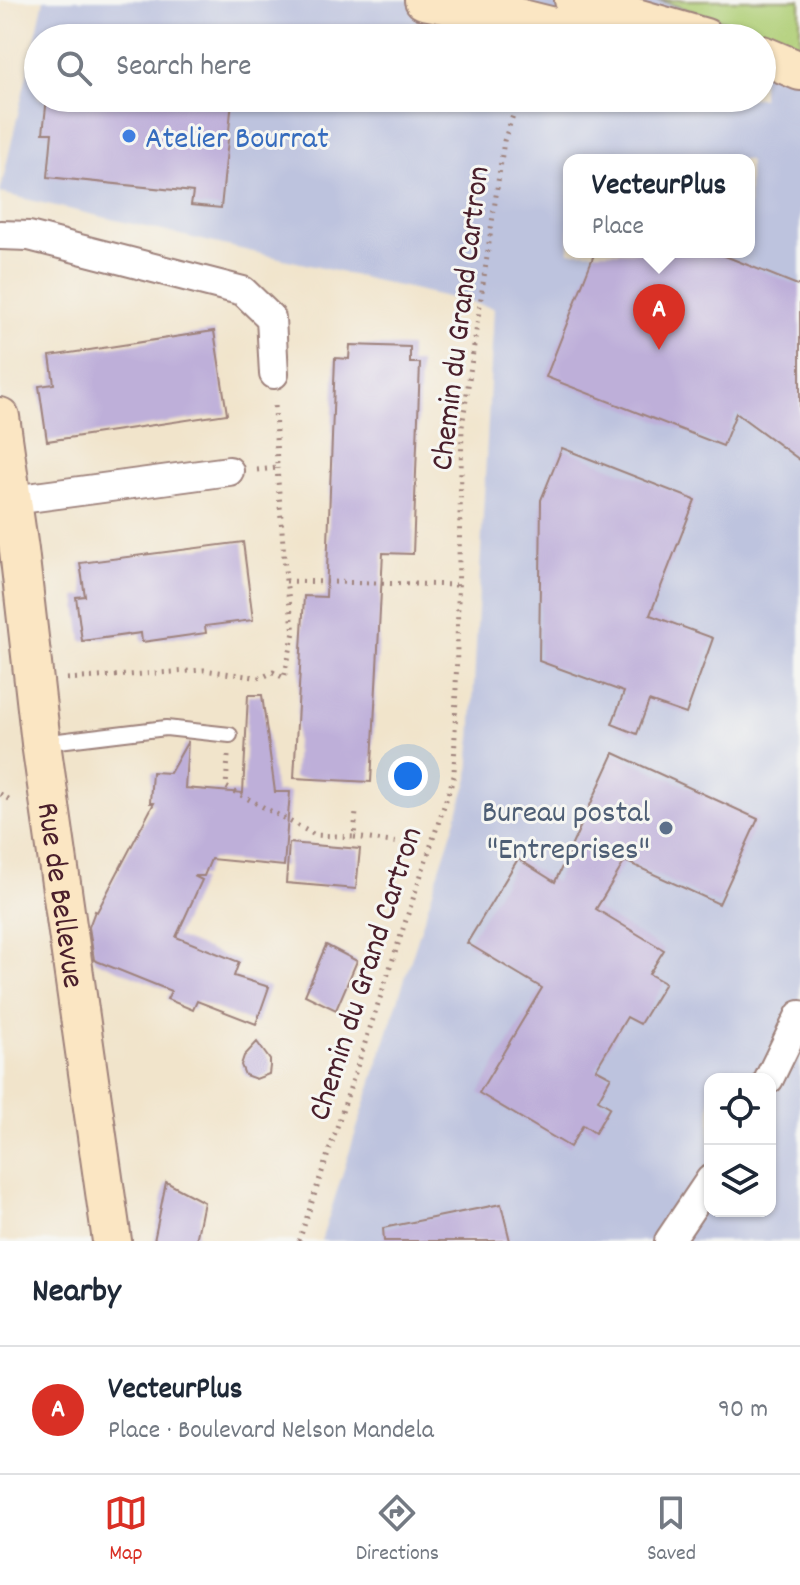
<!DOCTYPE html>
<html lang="en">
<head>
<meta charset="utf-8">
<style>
	:root { --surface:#fff; --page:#f2f2f3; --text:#1f2937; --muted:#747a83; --line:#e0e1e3; --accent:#d93025 }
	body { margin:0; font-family:Dekko,sans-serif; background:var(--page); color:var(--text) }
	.controls { position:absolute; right:24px; bottom:24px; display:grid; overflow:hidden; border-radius:16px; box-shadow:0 2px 6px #0004 }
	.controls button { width:72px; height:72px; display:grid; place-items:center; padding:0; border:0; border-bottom:2px solid var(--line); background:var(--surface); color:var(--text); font:40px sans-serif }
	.you { position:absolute; left:408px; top:776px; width:28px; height:28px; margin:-20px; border:6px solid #fff; border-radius:50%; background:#1a73e8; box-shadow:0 0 0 12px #1a73e833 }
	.badge { display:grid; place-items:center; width:52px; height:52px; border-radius:50%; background:var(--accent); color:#fff; font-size:26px; font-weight:700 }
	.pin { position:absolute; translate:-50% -66px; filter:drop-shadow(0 2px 4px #0008) }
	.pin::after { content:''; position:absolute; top:42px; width:28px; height:24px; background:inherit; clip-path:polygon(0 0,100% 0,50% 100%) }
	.popup { position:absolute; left:563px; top:154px; width:192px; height:104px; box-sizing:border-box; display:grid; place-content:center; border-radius:16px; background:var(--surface); filter:drop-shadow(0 2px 6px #0005); font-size:26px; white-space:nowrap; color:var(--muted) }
	.popup b { font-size:30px; color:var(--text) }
	.popup::after { content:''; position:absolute; left:50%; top:100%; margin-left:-16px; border:16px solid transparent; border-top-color:var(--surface) }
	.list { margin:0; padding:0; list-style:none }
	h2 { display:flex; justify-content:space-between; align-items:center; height:104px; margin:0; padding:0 32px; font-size:34px }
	h2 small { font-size:26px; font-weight:400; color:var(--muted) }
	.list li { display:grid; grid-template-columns:52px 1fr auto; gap:24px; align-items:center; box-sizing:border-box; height:128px; padding:0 32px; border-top:2px solid var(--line) }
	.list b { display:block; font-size:30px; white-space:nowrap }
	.list p { margin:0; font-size:26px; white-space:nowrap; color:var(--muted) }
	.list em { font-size:26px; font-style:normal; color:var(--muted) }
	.icon { flex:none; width:44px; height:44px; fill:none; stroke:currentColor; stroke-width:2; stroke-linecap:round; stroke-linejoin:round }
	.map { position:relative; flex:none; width:800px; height:1241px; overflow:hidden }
	.search { position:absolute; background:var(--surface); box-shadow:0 2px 6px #0004; left:24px; right:24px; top:24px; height:88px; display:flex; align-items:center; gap:20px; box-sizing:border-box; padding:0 28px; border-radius:44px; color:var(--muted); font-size:30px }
	.sheet { height:232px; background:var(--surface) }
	nav { display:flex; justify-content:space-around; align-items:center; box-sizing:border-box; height:112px; border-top:2px solid var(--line); background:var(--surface); font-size:22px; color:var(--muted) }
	nav a { display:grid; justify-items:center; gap:4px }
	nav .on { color:var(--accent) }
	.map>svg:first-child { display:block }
	.industrial { fill:#bdc3de; fill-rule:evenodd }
	.green { fill:#afce75; stroke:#7c7650; stroke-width:2 }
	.building { fill:#beafd9 }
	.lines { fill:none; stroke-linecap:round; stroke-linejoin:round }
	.lane-casing { stroke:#9e827b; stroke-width:18 }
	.street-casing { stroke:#9e827b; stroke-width:32 }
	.secondary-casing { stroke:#9e827b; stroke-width:42 }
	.path { stroke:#9e827b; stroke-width:5; stroke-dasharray:2 6; stroke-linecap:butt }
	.lane { stroke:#fff; stroke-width:14 }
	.street { stroke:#fff; stroke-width:28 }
	.secondary { stroke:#fbe6c3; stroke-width:38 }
	.shop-dot { fill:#3f7fe0; stroke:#f6f6f2; stroke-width:3 }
	.service-dot { fill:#5c6f8a; stroke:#f6f6f2; stroke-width:3 }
	.labels { text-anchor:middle; stroke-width:6; stroke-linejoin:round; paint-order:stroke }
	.shop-label { font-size:32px; fill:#366cbe; stroke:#f6f6f2; text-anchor:start }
	.street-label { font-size:32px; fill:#4a1f2b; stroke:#f6f6f2 }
	.service-label { font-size:32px; fill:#4e5e75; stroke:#f6f6f2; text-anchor:end }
</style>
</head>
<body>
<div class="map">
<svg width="800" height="1241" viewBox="0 0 800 1241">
	<rect width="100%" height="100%" fill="#f6f6f2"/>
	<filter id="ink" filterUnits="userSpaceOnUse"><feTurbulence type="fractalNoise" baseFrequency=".0125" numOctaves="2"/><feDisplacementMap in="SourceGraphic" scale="16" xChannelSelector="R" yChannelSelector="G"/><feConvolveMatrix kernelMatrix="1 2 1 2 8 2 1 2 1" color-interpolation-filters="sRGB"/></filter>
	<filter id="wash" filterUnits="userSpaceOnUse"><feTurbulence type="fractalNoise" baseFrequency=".006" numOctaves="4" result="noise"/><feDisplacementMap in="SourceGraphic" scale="32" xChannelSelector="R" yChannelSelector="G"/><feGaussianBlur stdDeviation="1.8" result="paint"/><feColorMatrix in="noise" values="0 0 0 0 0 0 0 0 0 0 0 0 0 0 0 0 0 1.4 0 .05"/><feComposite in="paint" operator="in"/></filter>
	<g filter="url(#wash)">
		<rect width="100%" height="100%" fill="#f1e4cb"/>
		<path class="industrial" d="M44,0h727l29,9v1232h-479l148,-463 25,-470 -494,-115zM38,38h724v60h-724zM569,160h180v92h-180zM710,1079h60v132h-60z"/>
		<path class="green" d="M657,0h143v46l-138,-45z"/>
		<g id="blocks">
			<path class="building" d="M47,98h159l26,3 -11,107 -30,-3 2,-13 -145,-15 4,-44h-9z
				M595,252h120l85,34v174l-64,-47 -13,33 -177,-69z
				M214,331l13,83 -180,27 -8,-55 15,-2 -4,-28z
				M350,345l60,2v16h10l-7,191 -30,-1 -12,229 -77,-4 10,-182 22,1 9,-239 14,1z
				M562,448l133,52 -45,115 63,23 -27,76 -37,-13 -12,33 -25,-10 12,-32 -85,-31 2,-161z
				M243,542l10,78 -48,6 1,7 -64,9 -1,-9 -59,8 -6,-44 9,-1 -5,-33z
				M248,695h14l13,97h15l-6,74 -73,-7 -7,17h-10l8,4 -26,57 63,25 -5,14 35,11 -13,37 -59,-23 -4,9 -26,-11 4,-8 -77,-31 -5,-33 6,-16 2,1 57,-109h-4l2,-31 18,1 18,-32 -3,47 58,5z
				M614,753l144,66 -39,85 -94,-43 -29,48 68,41 -15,24 16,9 -25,41 -13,-7 -31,52 15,8 -13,23 12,7 -15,26 -12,-8 -13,22 -91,-54 63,-105 -75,-45 51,-84 37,23z
				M289,843l71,6 -4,40 -70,-6z
				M326,945l31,16 -21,49 -31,-15z
				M257,1042l13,18v6l-1,8 -13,5 -11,-4 -4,-10 3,-9z
				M166,1182l38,20 -8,39h-42z
				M501,1204l9,37h-126l-1,-13z"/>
		</g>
	</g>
	<g filter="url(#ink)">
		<use href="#blocks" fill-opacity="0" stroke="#9e827b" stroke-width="2"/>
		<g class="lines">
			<defs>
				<path id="lane" d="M42,743l124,-15 64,7"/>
				<path id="street" d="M0,235l29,1 214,55 28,27 3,56
					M13,500l216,-29
					M769,1079l31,-64
					M669,1241l41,-61"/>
				<g id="secondary">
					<path d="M424,0l94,18 80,20"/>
					<path d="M574,0l131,38"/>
					<path d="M762,55l38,16"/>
					<path id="s1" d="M0,417l19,133 22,193 71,498"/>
				</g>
			</defs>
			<use href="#lane" class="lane-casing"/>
			<use href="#street" class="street-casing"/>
			<use href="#secondary" class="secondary-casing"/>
			<path class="path" d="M257,470l20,-2 -2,-65
				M286,581l172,4
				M67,679l137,-9 57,8 12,-6 11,6 10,-46 -8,-51 -9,-113
				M228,756l-2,31 89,48 39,2 2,-25
				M0,794l12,7
				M354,837l46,6
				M299,1241l155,-465 8,-349 42,-286 15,-43"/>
			<use href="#lane" class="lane"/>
			<use href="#street" class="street"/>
			<use href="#secondary" class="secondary"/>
		</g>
	</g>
	<circle class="shop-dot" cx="129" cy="136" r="8"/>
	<circle class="service-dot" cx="666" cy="828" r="8"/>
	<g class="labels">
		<g class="shop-label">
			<text x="145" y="147">Atelier Bourrat</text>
		</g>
		<g class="street-label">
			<text transform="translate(458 318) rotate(-83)" y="11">Chemin du Grand Cartron</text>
			<text dy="11" stroke="none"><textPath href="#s1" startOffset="482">Rue de Bellevue</textPath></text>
			<text transform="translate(363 973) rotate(-72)" y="11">Chemin du Grand Cartron</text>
		</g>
		<g class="service-label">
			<text x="650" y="821">Bureau postal<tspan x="650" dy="37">"Entreprises"</tspan></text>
		</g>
	</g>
</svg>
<div class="controls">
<button><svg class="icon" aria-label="locate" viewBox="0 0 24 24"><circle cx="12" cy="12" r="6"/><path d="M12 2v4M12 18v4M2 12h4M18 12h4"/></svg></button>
<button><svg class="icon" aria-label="layers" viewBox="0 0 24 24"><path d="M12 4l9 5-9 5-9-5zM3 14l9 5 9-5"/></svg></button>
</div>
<div class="you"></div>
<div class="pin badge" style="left:659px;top:350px">A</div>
<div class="popup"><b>VecteurPlus</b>Place</div>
<div class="search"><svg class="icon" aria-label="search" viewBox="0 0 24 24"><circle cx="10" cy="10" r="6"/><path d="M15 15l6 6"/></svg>Search here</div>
</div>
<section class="sheet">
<h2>Nearby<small></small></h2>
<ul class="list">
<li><span class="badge">A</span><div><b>VecteurPlus</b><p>Place · Boulevard Nelson Mandela</p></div><em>90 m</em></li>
</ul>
</section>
<nav>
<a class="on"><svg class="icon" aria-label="map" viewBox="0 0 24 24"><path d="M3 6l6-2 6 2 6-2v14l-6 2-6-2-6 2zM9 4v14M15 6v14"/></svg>Map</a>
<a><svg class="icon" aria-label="directions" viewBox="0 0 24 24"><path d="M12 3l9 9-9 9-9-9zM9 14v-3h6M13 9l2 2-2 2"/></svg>Directions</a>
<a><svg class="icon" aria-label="saved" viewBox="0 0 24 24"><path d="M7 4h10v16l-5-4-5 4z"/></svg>Saved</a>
</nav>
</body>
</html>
